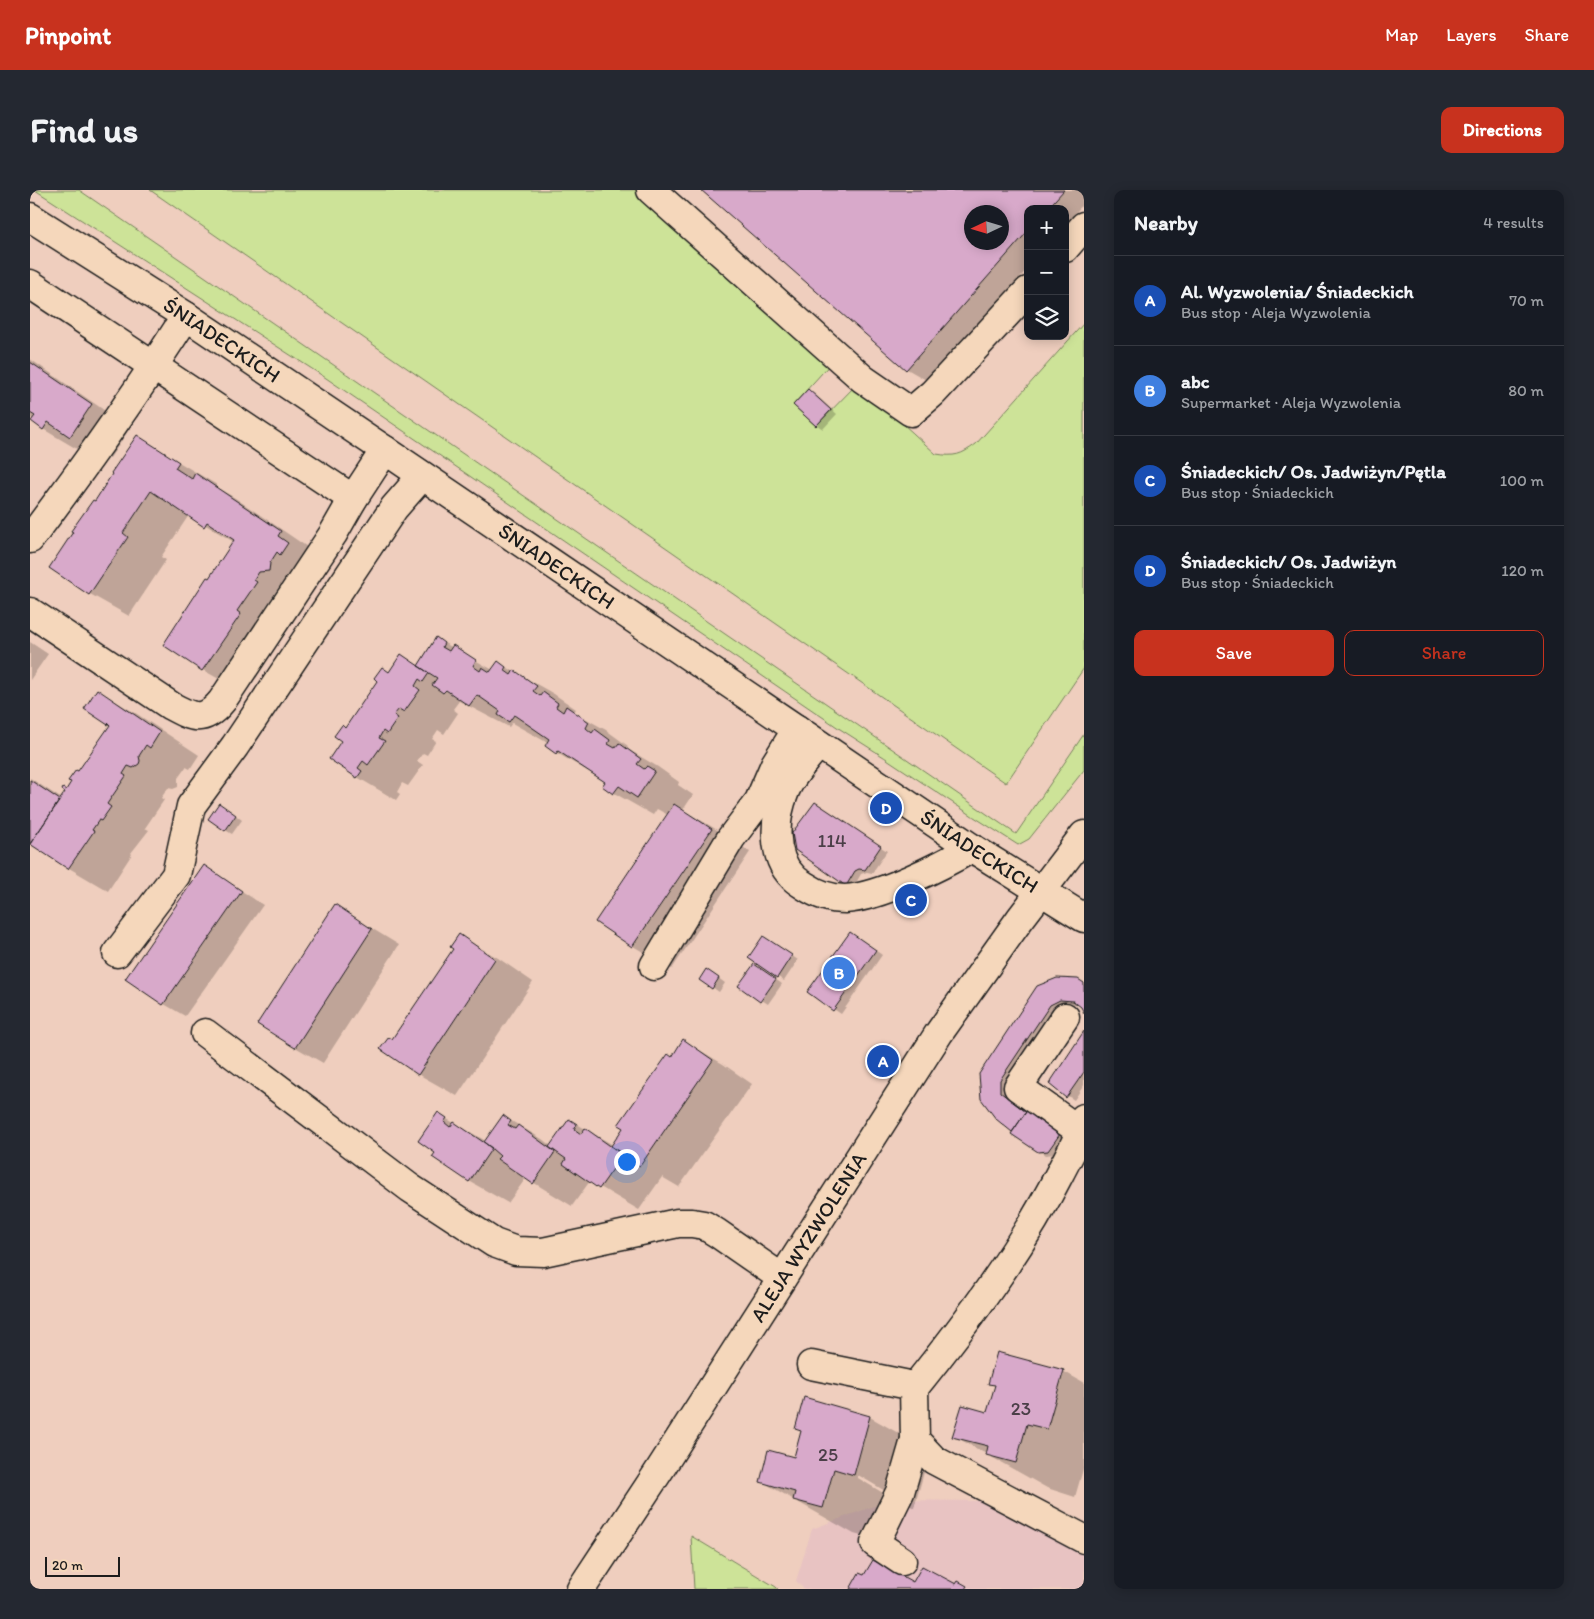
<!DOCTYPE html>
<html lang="en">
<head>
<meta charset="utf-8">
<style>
	:root { --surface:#171b24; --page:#242831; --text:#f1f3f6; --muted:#9ea1a6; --line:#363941; --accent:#c8321e }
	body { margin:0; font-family:Itim,sans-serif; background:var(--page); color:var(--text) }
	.controls { position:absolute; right:15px; top:15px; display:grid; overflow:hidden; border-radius:10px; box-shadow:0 2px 12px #0003 }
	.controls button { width:45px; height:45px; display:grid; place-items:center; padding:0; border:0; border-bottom:1px solid var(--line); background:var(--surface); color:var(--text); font:25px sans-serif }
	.compass { position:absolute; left:934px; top:15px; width:45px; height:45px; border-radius:50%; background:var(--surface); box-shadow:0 2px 12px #0003; rotate:266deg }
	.scale { position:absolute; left:15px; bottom:12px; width:75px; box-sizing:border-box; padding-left:5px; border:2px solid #1c1c1c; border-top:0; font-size:14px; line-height:18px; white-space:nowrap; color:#1c1c1c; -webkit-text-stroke:4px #f5d7bb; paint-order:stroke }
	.you { position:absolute; left:596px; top:971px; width:18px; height:18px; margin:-12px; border:4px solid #fff; border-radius:50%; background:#1a73e8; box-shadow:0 0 0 8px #1a73e833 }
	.badge { display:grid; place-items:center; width:32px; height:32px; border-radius:50%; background:var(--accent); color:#fff; font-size:16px; font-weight:700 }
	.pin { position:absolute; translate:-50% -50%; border:2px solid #fff; box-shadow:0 1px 5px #0006 }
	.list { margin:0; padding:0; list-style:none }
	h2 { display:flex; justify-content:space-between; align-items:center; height:65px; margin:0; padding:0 20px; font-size:21px }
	h2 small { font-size:16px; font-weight:400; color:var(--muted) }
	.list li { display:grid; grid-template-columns:32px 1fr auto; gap:15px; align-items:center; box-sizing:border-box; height:90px; padding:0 20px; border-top:1px solid var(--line) }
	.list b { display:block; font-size:19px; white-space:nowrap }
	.list p { margin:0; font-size:16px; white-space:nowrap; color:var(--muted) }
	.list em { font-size:16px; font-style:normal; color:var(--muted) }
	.actions { display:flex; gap:10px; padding:15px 20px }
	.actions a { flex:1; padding:11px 0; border:1px solid var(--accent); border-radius:10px; text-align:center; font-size:18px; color:var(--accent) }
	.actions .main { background:var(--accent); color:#fff }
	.icon { flex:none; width:28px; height:28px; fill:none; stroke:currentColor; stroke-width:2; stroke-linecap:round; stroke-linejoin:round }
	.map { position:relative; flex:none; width:1054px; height:1399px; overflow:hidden; border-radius:10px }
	header { display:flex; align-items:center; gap:30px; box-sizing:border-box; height:70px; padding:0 25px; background:var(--accent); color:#fff }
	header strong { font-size:24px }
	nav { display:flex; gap:28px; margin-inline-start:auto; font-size:18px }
	.intro { display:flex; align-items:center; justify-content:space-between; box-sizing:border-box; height:120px; padding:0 30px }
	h1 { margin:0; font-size:35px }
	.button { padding:12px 22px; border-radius:10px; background:var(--accent); color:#fff; font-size:18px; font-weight:700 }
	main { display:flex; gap:30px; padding:0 30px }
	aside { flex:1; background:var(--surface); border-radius:10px; box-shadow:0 2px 12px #0003 }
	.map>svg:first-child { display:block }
	.built { fill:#e8c3c2 }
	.green { fill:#cde398; stroke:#74805a }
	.shadow { fill:#0003; fill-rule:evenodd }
	.building { fill:#d8a9ca; stroke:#1c1c1c; fill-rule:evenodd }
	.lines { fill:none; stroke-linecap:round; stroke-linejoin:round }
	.minor-casing { stroke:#1c1c1c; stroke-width:31 }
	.minor { stroke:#f5d7bb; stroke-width:28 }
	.labels { text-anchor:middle; stroke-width:4; stroke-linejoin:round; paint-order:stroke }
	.number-label { font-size:19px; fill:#4b3f48 }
	.street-label { font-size:21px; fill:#1c1c1c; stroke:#f5d7bb }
</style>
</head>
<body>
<header>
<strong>Pinpoint</strong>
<nav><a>Map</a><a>Layers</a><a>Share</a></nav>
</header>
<div class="intro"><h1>Find us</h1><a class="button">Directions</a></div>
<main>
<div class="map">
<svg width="1054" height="1399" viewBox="0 0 1054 1399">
	<rect width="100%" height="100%" fill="#efcebe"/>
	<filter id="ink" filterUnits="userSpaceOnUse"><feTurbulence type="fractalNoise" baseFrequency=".02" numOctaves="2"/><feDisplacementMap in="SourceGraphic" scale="10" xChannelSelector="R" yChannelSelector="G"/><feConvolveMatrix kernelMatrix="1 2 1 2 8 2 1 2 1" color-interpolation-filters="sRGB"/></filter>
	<g filter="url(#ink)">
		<path class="built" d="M860,1310l92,1 102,52v36h-280l-8,-8 16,-52z"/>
		<path class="green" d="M5,0h44l937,644 68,-100v36l-55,69 -11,6c-60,-37 -118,-79 -178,-116l-514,-351z
			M120,0h490l193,171 -40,44 23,21 42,-43 78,71c19,3 25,1 40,-10l108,-121v345l-78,115z
			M661,1346l85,51 2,2h-84z"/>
		<path class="shadow" d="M673,0h381v13l-19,22v-16h-37v59l-100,113 -21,-12zM942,22h30v30h-30z
			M0,169l100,69 -20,30 -23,-13 -5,7 -39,-23 -13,-12z
			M778,200l7,4 22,20 -14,15 -6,-4z
			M107,247l80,48 -1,2 19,11 84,57 -77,137 -39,-22 31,-128 -45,-27 -28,42 5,3 -37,56 -39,-22 5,-92z
			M407,449l56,31 6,-7 55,31 22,15 -2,3 32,18 22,16 -2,2 32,19 21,15 -1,3 15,10 -10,15 31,18 36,24 -78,117 -39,-23 -37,-24 72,-107 -11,-6 -4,6 -39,-22 -8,-11 -49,-29 -9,-10 -36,-20 -3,4 -50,-26 -6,8 5,4 -14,21 -6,-4 -6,9 4,2 -9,14 -4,-2 -6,8 6,4 -15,21 -6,-3 -5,9 3,2 -4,6 -39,-23 -14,-36 3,-12 56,-73 17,10z
			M0,452l18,12 -18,26z
			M68,501l39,23 62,41 -9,14 -4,-2 -8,11v9l-5,2 -5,-1 -7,10 3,2 -19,28 4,2 -18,23 1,1 -24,37 -39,-23 -39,-26v-64l32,21 49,-73 -25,-17z
			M196,618l16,12 -10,14 -7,-4z
			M792,618l65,43 -15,22 -5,-1 -6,2 -8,14 -6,-3z
			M175,677l58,38 -78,111 -21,-12 -37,-26z
			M305,716l64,39 -76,118 -28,-16z
			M429,746l39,22 35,24 -76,114 -39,-22z
			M827,747l25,18 -41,59 -32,-22z
			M740,751l28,19 -14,21 -6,-4z
			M731,779l21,15 -14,20 -28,-18z
			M683,784l12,9 -6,9 -18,-13z
			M1054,794v26l-5,-6h-12l-10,4 -51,76 1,13 20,15 8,3 31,24 -11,15 -10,1 -48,-37 -15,-19 56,-112z
			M1054,844v51l-10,15 -24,-16z
			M654,851l39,23 29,20 -73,103 -17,-10 -23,33 -49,-29 -18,25 -46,-28 -18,25 -39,-22 -32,-28 1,-39 48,27 17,-25 39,23 9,7 19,-26 43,25z
			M1033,1181l21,12v83l-9,31 -28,-9 -93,-52 34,-23 8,-27 -6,-3z
			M775,1209l65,18 60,34 -16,57 -56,-33v3l47,28 -22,36 -29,-8 -93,-53 34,-22 7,-27 -6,-3z"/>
		<path class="building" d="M671,0h363l-17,19h-19v22l-122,139zM942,22h30v30h-30z
			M0,172l62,42 -22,33 -22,-15 -5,8 -12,-9 4,-5 -5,-3z
			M778,199l23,21 -15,16 -23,-21z
			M107,245l42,27 -4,6 17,11 3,-6 86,58 -3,5 10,7 -8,12 -3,-3 -7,11 -1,8 -10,1 -5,8 3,2 -20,29 4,3 -39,57 -39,-26 44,-68 2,1 25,-38 -27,-18 -3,5 -53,-36 -28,42 5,4 -39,58 -40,-27 24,-36 -2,-1 22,-31 2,1 17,-27 -1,-1z
			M406,447l8,6 -2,4 7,4 4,-6 23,15 -3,6 7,5 2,-4 8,5 8,-11 8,6 -2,3 7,5 3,-5 23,16 -4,5 7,5 3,-4 15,11 -2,4 7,5 3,-6 23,16 -3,6 6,5 3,-4 15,11 -2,4 7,4 4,-5 22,16 -4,5 7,5 3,-3 8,5 -18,27 -18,-12 -6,8 -11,-8 3,-4 -47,-31 -2,3 -11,-8 4,-7 -35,-24 -5,7 -11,-7 2,-4 -23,-16 -8,11 -23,-16 -3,3 -11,-8 5,-7 -19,-12z
			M371,464l28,19 -6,9 -4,-3 -4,7 5,4 -16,22 -5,-3 -5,6 4,3 -11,16 -4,-3 -4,7 6,3 -17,24 -5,-4 -5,7 4,3 -5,7 -28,-19 12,-18 -7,-5 8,-11 3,3 32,-47 -3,-3 8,-11 7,5z
			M67,499l63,43 -10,16 -4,-3 -7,11 1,5 -1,3 -6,4 -5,-2 -5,8 3,2 -19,28 4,3 -10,14 -2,-1 -7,10 2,1 -26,38 -38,-25 35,-52 -3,-2 1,-2 3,2 5,-8 -3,-1 8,-11 2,1 32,-46 -2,-2v2l-24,-16z
			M0,590l30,20 -30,44z
			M785,612l66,44 -16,24 -6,-1 -4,2 -9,15 -51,-36 -3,-17z
			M189,613l17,12 -11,16 -17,-12z
			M644,614l38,25 -80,118 -37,-25z
			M174,675l38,26 -79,114 -38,-26z
			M305,714l37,25 -77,119 -38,-24z
			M820,742l26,18 -43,61 -26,-19z
			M429,744l36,25 -77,116 -38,-26 9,-12 3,2 61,-90 -3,-2z
			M733,746l29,19 -15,23 -29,-20z
			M724,774l22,15 -16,23 -22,-16z
			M676,779l13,9 -7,11 -13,-9z
			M1027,788l21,1 6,4v30l-3,-6 -8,-6 -13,-1 -10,5 -50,75v12l26,20 -14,20 -16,-13 -15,-20 -2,-25 58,-88z
			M1054,841v41l-18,26 -17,-14z
			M653,849l30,21 -73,106 -29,-20 12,-18 -5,-3 50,-71 4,3z
			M998,919l32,25 -12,17 -10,1 -27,-18z
			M408,922l9,6 -3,4 6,5 4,-5 38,26 -23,34 -37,-25 3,-4 -17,-12z
			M473,925l8,6 -3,4 7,4 3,-4 37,27 -22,32 -36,-25 3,-3 -16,-14z
			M539,929l8,5 -3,5 7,5 4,-6 38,27 -24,34 -36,-25 3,-5 -17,-12z
			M967,1162l67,18 -17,59 -20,-5 -11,39 -30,-8 2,-9 -36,-9 10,-32 25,7 8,-27 -7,-1z
			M774,1207l66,19 -16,59 -20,-6 -11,39 -30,-8 2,-8 -35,-10 8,-32 26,7 7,-26 -6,-2z
			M843,1370l40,22 9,-16 34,18 2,-3 9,5 -2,3h-115l9,-16 5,2z"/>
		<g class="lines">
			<defs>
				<g id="minor">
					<path d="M621,0l212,189 48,33 22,-19 95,-102"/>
					<path id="s1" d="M0,27l156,99 199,134 587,398 112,70"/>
					<path d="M1035,58l19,-22"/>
					<path d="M0,94l323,215"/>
					<path d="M0,349c55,-73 107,-146 156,-223"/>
					<path d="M0,422l141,94c22,12 33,17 51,-5l111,-167 20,-35 32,-49"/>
					<path d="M788,554c-10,14 -26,30 -33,47 -11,26 -14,65 8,86 3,4 8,6 12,9 12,8 26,13 40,13 35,-2 96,-33 127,-51"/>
					<path d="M87,763l59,-78 15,-69 44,-60 159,-238 28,-32"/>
					<path d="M624,776l77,-128 28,-37 16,-37 22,-35"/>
					<path d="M1035,827l-47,70 66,47"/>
					<path d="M175,843l205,155 84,55 22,8 27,1 135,-29h14l12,2 13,8 65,45"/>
					<path d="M781,1175l93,19 10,4 1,52 19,20 150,79"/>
					<path d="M884,1198c54,-67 107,-138 146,-215 9,-18 20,-35 24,-55"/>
					<path d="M872,1371l-27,-18 25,-51 15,-52"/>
					<path id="s2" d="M551,1399l76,-115 282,-441 81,-114 64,-84"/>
				</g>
			</defs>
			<use href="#minor" class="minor-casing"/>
			<use href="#minor" class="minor"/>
		</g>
	</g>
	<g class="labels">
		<g class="number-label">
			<text x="802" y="657">114</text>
			<text x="991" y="1225">23</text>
			<text x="798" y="1271">25</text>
		</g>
		<g class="street-label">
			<text dy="7" stroke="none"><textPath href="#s1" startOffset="228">ŚNIADECKICH</textPath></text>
			<text dy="7" stroke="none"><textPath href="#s1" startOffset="632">ŚNIADECKICH</textPath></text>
			<text dy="7" stroke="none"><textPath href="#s1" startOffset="1142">ŚNIADECKICH</textPath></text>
			<text dy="7" stroke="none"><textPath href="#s2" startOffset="419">ALEJA WYZWOLENIA</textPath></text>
		</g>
	</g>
</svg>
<div class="controls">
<button>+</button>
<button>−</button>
<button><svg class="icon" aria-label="layers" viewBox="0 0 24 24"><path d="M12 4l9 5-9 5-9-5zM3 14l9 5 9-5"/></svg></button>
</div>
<svg class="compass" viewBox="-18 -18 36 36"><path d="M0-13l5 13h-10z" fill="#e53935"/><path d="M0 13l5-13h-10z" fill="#9ea1a6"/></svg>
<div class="scale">20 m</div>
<div class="you"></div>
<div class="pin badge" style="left:853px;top:871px;background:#1a4fb4">A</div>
<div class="pin badge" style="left:809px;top:783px;background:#3f7fe0">B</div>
<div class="pin badge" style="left:881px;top:710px;background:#1a4fb4">C</div>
<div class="pin badge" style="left:856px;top:618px;background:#1a4fb4">D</div>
</div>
<aside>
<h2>Nearby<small>4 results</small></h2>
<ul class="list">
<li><span class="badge" style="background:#1a4fb4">A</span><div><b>Al. Wyzwolenia/ Śniadeckich</b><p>Bus stop · Aleja Wyzwolenia</p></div><em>70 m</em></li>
<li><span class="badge" style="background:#3f7fe0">B</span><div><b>abc</b><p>Supermarket · Aleja Wyzwolenia</p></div><em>80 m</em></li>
<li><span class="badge" style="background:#1a4fb4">C</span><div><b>Śniadeckich/ Os. Jadwiżyn/Pętla</b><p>Bus stop · Śniadeckich</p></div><em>100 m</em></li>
<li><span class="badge" style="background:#1a4fb4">D</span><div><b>Śniadeckich/ Os. Jadwiżyn</b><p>Bus stop · Śniadeckich</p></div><em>120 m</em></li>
</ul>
<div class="actions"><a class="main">Save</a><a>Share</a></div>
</aside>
</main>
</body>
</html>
